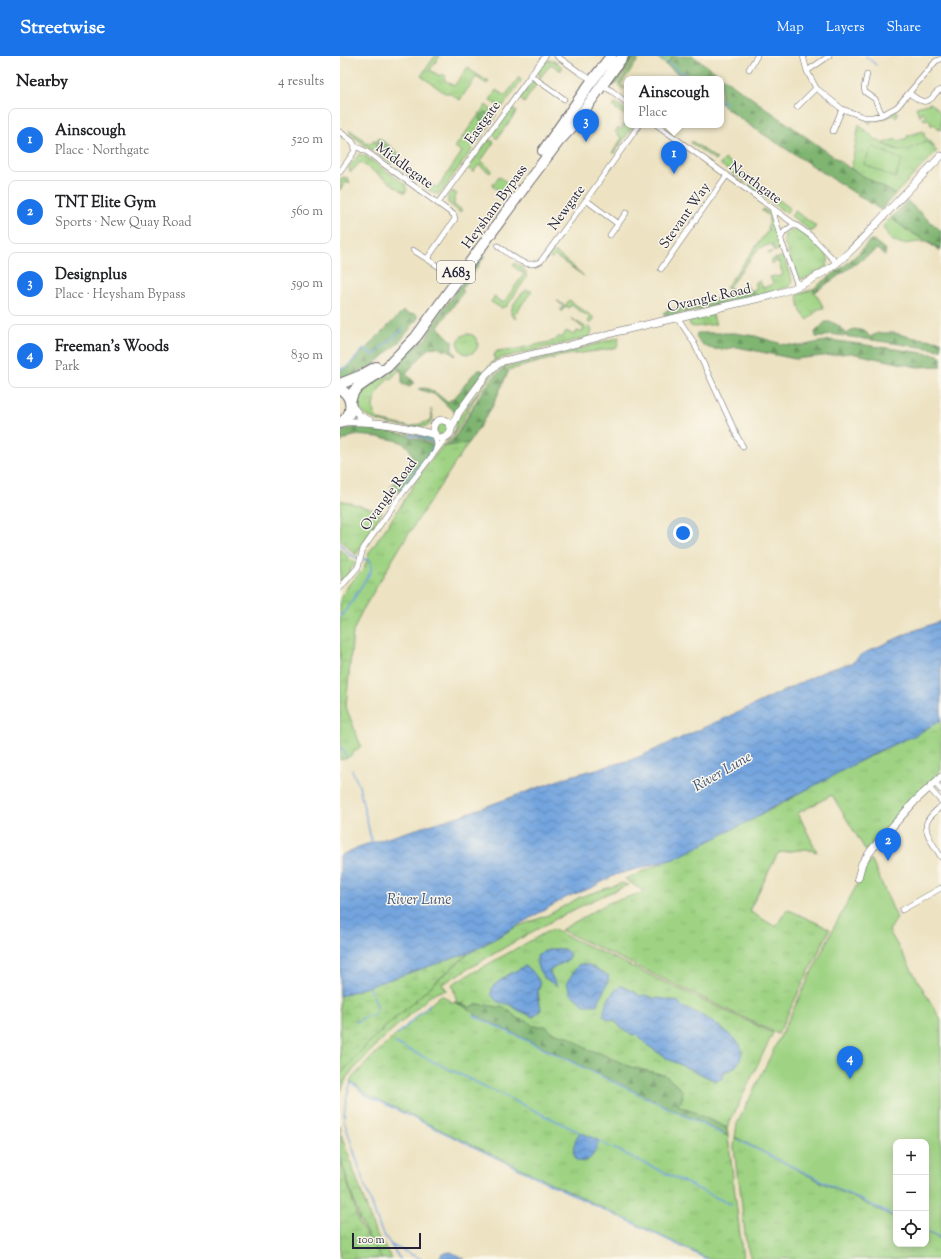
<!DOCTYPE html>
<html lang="en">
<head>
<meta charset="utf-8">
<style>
	:root { --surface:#fff; --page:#f2f2f2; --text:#202124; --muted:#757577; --line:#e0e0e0; --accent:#1a73e8 }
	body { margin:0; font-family:"Sorts Mill Goudy",serif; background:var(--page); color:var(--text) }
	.controls { position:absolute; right:12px; bottom:12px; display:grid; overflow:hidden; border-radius:8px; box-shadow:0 2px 10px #0003 }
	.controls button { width:36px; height:36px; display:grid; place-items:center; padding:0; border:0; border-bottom:1px solid var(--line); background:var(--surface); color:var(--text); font:20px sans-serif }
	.scale { position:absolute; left:12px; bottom:10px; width:69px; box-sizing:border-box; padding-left:4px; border:2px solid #22223b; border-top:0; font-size:11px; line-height:14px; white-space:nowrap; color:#22223b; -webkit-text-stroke:3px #fbf7ec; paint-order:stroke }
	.you { position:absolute; left:343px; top:477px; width:14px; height:14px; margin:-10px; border:3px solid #fff; border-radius:50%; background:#1a73e8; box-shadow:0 0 0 6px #1a73e833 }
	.badge { display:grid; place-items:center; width:26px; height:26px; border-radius:50%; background:var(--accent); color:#fff; font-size:13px; font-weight:700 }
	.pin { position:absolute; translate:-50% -33px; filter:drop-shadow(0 1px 2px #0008) }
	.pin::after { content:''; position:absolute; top:21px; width:14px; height:12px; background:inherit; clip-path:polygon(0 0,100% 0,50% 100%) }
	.popup { position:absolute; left:284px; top:20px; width:100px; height:52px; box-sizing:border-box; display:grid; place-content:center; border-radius:8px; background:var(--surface); filter:drop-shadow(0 1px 3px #0005); font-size:13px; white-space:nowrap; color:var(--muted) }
	.popup b { font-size:15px; color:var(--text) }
	.popup::after { content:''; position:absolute; left:50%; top:100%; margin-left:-8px; border:8px solid transparent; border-top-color:var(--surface) }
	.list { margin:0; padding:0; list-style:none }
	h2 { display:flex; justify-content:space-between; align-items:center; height:52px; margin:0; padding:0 16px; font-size:17px }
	h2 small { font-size:13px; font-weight:400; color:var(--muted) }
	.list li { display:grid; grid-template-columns:26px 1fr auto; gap:12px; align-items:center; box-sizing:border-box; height:64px; margin:0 8px 8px; padding:0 8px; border:1px solid var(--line); border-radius:8px }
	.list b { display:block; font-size:15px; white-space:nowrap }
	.list p { margin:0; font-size:13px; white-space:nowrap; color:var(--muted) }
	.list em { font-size:13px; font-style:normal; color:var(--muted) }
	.icon { flex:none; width:22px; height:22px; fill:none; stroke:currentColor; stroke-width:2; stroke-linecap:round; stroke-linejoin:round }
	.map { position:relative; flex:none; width:601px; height:1203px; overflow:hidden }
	header { display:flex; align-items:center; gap:24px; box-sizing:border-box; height:56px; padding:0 20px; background:var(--accent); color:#fff }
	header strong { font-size:19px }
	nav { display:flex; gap:22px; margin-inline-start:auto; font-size:14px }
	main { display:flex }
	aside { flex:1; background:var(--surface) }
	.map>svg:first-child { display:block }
	.grass { fill:url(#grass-tufts); stroke:#607a5f; fill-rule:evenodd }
	.forest { fill:url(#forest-firs); stroke:#506c56 }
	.wetland { fill:url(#wetland-marsh); stroke:#607a5f }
	.park { fill:#9fd383; stroke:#607a5f }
	.water { fill:url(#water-waves); stroke:#4a638c }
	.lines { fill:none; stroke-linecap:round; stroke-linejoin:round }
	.stream { stroke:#73a4de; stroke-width:1.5 }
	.street-casing { stroke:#69666b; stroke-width:6 }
	.secondary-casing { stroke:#69666b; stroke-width:8 }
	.highway-casing { stroke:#69666b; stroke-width:12 }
	.street { stroke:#fff; stroke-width:5 }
	.secondary { stroke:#fff; stroke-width:7 }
	.highway { stroke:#fff; stroke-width:10 }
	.labels { text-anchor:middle; stroke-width:3; stroke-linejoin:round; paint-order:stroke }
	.shield { fill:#fbf7ec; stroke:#636270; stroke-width:1 }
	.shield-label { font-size:13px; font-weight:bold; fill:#22223b }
	.street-label { font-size:14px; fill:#22223b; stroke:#fbf7ec }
	.water-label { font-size:15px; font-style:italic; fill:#42567c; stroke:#fbf7ec }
</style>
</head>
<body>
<header>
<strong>Streetwise</strong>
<nav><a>Map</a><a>Layers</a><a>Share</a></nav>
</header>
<main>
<aside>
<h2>Nearby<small>4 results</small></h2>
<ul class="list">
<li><span class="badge">1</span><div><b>Ainscough</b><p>Place · Northgate</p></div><em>520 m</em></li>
<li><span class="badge">2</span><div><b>TNT Elite Gym</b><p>Sports · New Quay Road</p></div><em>560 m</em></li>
<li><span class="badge">3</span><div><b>Designplus</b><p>Place · Heysham Bypass</p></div><em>590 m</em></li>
<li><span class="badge">4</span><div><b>Freeman's Woods</b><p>Park</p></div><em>830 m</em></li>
</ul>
</aside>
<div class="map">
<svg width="601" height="1203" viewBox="0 0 601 1203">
	<defs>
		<pattern id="grass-tufts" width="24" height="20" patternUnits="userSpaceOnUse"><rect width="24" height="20" fill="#9fd383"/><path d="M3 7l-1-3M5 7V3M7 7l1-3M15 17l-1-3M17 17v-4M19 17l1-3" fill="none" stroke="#89b572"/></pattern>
		<pattern id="forest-firs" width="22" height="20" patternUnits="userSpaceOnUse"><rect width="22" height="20" fill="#7fb571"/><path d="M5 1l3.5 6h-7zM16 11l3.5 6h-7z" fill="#68935e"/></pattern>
		<pattern id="wetland-marsh" width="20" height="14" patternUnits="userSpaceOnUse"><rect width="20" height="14" fill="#9fd383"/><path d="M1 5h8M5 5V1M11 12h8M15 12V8" fill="none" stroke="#89b572"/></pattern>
		<pattern id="water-waves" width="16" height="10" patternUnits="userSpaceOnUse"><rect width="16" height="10" fill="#73a4de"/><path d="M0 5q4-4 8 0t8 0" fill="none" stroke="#5e85b5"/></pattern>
	</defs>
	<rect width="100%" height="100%" fill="#fbf7ec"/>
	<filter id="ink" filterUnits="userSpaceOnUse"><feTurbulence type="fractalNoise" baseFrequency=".025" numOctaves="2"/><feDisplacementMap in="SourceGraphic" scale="8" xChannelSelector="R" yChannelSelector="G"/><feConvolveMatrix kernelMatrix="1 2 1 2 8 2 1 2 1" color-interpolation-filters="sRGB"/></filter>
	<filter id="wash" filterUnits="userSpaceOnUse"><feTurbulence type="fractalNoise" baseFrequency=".012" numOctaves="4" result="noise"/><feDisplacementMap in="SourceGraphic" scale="16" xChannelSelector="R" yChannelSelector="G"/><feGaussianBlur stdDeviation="0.9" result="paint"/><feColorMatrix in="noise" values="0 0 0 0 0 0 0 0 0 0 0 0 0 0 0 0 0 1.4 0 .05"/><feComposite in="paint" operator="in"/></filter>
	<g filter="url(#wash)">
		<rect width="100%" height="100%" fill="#ede3c3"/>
		<path class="grass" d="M95,0h5l-10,14 10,6 2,-2 4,2 -2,3 10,7 14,-19 3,2 -1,1 19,12 -2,2 -11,-7 -16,23 -11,-7h-4l-24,-17z
			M298,0h3l-20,28 4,4 -3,1 -3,-4v-2z
			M316,0h17l-7,9z
			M210,4l4,1 7,5v5l-10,-7 -11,14c-4,-6 2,-16 10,-18z
			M179,21l2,4 -18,25h-5l-8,-6 6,-10 9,6z
			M193,25l4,2 -13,20 -4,-5z
			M276,47l11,8v6l-14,-10z
			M146,49l10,9 -1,4 -53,73 -2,2 -5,1 -13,-9v-7l15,10 25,-36 -7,-5z
			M172,52l5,3 -20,28 -5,-5z
			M557,55l1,2 -2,5 -3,-3 -9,4 -14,2v3l-3,-3 1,-2 15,-1z
			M287,64v5h6v1l-19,27h-2l10,-15 -7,-6 3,-4 2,2z
			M519,68c13,14 25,22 42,27l25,-10 11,10 -42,43 -44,-25z
			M10,74l19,14 6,-5 -2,3 2,1 1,-2h1l-1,4 16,6 1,-2 6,4 1,5 -5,5h-5l-40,-29z
			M149,83l5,3 -13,19 11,9 -2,3 -11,-8 -6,7 -5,-3z
			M352,85l25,18 -2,1 -24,-17z
			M19,98l6,2 40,28 2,5 -2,4 -45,-31 -9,10 -2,-2v-3z
			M385,103l25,18 -4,6 -26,-19z
			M67,112l11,7 -5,4 -9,-7z
			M159,120l10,8 -7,9 -10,-7z
			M3,121l5,1 2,4 -1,2 -3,-2 -6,8v-11z
			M413,125l37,27 -4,5 -37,-27z
			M112,135l5,3 -4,6 2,1 -2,3 9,6 -2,2 -12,-9v-7z
			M423,153l7,4 2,4 8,32 -12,5v-1l6,-2 -2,-7 -13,4 -32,41 -1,-2 43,-58 -2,-1 3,-6 -2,-2 2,-3 -8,-6z
			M455,155l21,15 -4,6 -21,-16z
			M551,162l16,12 34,20 -1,1c-5,-3 -11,-9 -17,-9 -16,0 -22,7 -36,-6l1,-2 -5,-6 2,-4z
			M455,173c13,4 28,19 34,30l-3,8 -22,12h-4l-3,-4 -13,-33 1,-8 5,-4z
			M212,197h5l27,23 -29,-20 -3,3 -2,-1 -1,-3z
			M441,201l3,1 8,22 -1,2 2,1 -5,4 -33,10 -10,-3 -3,-7 2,-3h2l4,7 7,-3 -2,-5 5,-2 3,7 10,-4 -3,-7 5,-1 1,1 7,-2 -5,-14 -7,3v-4z
			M175,207c6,4 13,6 11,15l-19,28 -6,2 -10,-6 3,-5 9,6 21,-29 -11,-8z
			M473,233l11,19 -6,1 -10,11 -7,-8 -4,-17z
			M187,234l5,1 -18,24 2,3 -1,1 -4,-4c-1,-8 9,-22 16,-25z
			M107,244c-14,27 -40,66 -68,78z
			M229,244l24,17 1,2 -4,5 -2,-2 2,-4 -19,-13 -2,3 -3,-2 -5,6 -1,-4 2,1 1,-3 -6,-5h1l7,5z
			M372,258l4,10 -21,3 -4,-1 -2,-3 3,-5z
			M231,262l16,10 2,-2 3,5 -2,5 -28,8 -62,14 -4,2 -13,14 -1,-4 2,2 11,-13 -1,-4 3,-4 8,-1 2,1 47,-10 5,-5 3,2 4,-7 8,4 3,-4 5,1 2,-3z
			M118 288a10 10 0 1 1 20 0a10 10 0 1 1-20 0Z
			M279,281l-2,11 -56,8 -52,14 -17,37 -90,137 -41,69 -8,19 -7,75 15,39 -12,11 -9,3v-161l10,-16 14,-14 5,-16 31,-46 21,-34 20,-25 4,-1 9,-8 22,-37 19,-26 9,-7 7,-3 69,-17z
			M252,287l-12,4 -68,16c-25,9 -39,38 -51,60 -5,8 -10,19 -19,23l11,-10 3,-14 34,-47 12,-10 9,-3z
			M57,312l2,2 -8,9 -3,-1 -8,10 -5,10 -2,8 1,8 2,3 3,3 31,7 20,-6 2,-3 -1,-9 2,9 -4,7c-15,7 -86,-4 -70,-31l18,-14 13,-5z
			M96 373a6 6 0 1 1 12 0a6 6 0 1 1-12 0Z
			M64,376l28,6 3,6z
			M0,444l42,12 -26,43 -16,-15z
			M0,493l12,12 4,2 -16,19z
			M601,664v50l-12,14 -63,67 -34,-56 -34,18 19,39 -11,-3 -28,4 -29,58 27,16 11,-18 43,20 -52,105 -217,-104 47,-27 36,-11 -19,-13 38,-16 113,-56 51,-29z
			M282,827l6,2c-65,26 -125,64 -186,99l5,6 -9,2 -9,5 -50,45 -32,35 -7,16v-20l26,-28 37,-34 66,-58 45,-25 34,-13 32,-18z
			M212,873l221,104 -46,95 -270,-126 -5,-18zM213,893h11l3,11 -18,11 7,14 -12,-7 -7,-14 8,-13zM249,909l20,11 -2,8zM185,910l15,19 -2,7 3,18 -8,7c-8,-5 -17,-7 -25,-13 -6,-4 -11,-11 -16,-17l14,-11zM281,930l14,6 5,4h10l5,3 22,2 7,7 15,6 21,13 20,17 -5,23 -12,7 -7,7 -48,-22 -21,-14 -11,-11 -12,-4 -20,-18 6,-16z
			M101,939l9,5v2c10,-1 22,10 29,15l249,119 15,123h-34l-345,-166 -7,-8 -7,-3 3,-5 21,-22z
			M0,1070l2,11 33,95 17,27h-12l-20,-39 -20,-63z
			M395,1081l84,44 77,37v26h30v-12l15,7v20h-190l-5,-16 -7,-63 -2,-6 -3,-26z"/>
		<path class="forest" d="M287,0h9l-21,29 -2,-7z
			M333,0h20l158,113 44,25 -14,16 -132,-85 -28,-21v-25h-36l-19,-14z
			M144,56l6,2 2,5 -6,10 -5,2 -2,-4 2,-4 -2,-6z
			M39,82l14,10 -1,3 5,4 -1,4 -11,-1 -9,-8 1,-11z
			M567,145l34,30v18l-34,-19 -16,-12z
			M530,184l4,1 12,9 -1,6 -8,-7 -62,43 -2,-3 31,-23 16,-14z
			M143,199l2,1 -23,33 2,2 -26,36 14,14v9l4,5 -1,1 -8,-7 -2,2 -8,-4 -8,1 -23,25 8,9 -4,5 -8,-3v-11l-5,-5 30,-31 24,-39z
			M389,231l8,6 5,-6 3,7 9,-2 1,5 -90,20 -2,-4 5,-3 45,-10 17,-8 -3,-3z
			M63,255l6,3h7l2,4 -16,21 -27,25 -25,13 -10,1v-9l7,-2z
			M485,266c10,-1 16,5 22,12l7,-5 11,2 5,6 8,-4h17l15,4 31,4v9l-111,-16 -7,3h-7l-1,-5z
			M357,277h38l20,3 27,8 18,2 30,-6 108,15 3,1v10l-24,1 -66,-14 -56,6 -58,-12c-16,3 -31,6 -41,-10z
			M164,313l4,3 -16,35 -23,36 -22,3c22,-21 30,-59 57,-77z
			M139,314h3l1,4 -22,31 -7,7 -18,-17 -18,-6c10,-4 21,6 29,13 14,-5 19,-25 32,-32z
			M14,371l22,2 28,5 31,12 -1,3 -33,42 -6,1 -5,-4 15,-17 8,-12c-1,-7 -5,-14 -12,-17 -7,-3 -40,-8 -47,-6 -6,1 -10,4 -14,7v-11z
			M114,946h3l13,5 8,-3 28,4 12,11 10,2 5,5h13l5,6 17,4 22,15 10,2 31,14 34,8 17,15 1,7 -5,8 49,23 1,8 -249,-119 -12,-9z"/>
		<path class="wetland" d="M174,872l-45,25 -28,24 -73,66 -28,32v-93z
			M0,1101l19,66 23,36h-42z"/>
		<path class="park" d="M591,47l10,10v18l-7,-7 -2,2 -2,-2 1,-2 -2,-3 -5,1 -1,-2 3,-2 -3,-4h-2v4h-2l-3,-9z
			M583,75l2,2 -2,2 12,11 -1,1 -8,-6c-20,10 -21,13 -42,3l2,-2 11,-3 1,2 10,-3 -1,-2z
			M532,90l30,14 -7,18 -31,-14z
			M531,803l26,59 -8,13 52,89v219l-15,-7v-90h-30v76l-77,-37 -84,-44 2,-13 96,-195z"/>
		<path class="water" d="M601,565v99l-25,15 -40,17 -47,26 -54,28 -22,13 -79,40 -59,16 -22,12 -26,10 -98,56 -129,43v-140l18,-9 107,-33 105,-38 61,-16 10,-4 115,-52 71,-34 25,-7 10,-9 51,-23z
			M213,893h11l6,5 -3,6 -18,11 8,15c-12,-7 -24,-16 -19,-32l7,-3z
			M239,908l10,1 20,11 -2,8 -10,21h-13l-14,-12 -3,-11z
			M185,910l7,5 6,8 2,6 -2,7v7l3,10 -7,8c-5,-3 -11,-4 -16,-7 -3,-2 -5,-4 -8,-5 -11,-5 -10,2 -19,-11l1,-7 14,-11z
			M281,930l14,6 5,4 5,-1 10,4 3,-1 19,3 7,7 15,6 21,13 20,17 2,9 -2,7 -5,7 -12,7 -1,5 -6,2 -48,-22 -21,-14 -11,-11 -3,1 -9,-5 -11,-11 -3,1 -7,-4c1,-10 9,-26 18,-30z
			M240,1076l20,9c-7,12 -7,22 -23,20 -7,-11 -2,-19 3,-29z
			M111,1196l14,7h-26l3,-6z"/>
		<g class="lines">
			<path class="stream" d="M318,0l33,23
				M526,0l10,9
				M381,44l5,4
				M0,313l7,-2 17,-18 10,6 31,-28
				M71,379l14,3 7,4
				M61,433l30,-38 1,-4
				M0,487c9,14 14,15 30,17l1,5v6l-22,35 -9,11
				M0,690l5,6 1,4
				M12,714l7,16 13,57
				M133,959l250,119
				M16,966l10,-6h6l4,-3 1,-9 -9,-18
				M58,978l32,-30
				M55,987l184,89
				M398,1084l156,76
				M259,1085l11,6
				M273,1092l119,57
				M283,1162l84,41
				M586,1175l15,7
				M51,1189l30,14
				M60,1203l-19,-29 -15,-41 -22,-69c0,-13 2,-24 7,-37l5,3 8,8 255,123"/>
		</g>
	</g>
	<g filter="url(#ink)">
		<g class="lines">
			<defs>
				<path id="street" d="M217,0l22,16 15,9
					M463,0l4,15 9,17 26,21 22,8h9l9,-2 15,-8 39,-46 5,-2
					M409,13l8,-13
					M467,15l22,-15
					M527,18l-3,14 1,4 10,7 7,16
					M190,19l34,24
					M261,29l11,6 15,12
					M569,37c7,5 15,13 23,5 3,-4 3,-6 9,-8
					M457,51l19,-19
					M317,69l154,111 26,27
					M493,75l9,-22
					M0,76l12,9 3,5 12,6 87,63 1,4 -28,40
					M0,116l14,-20 1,-6
					M246,144l32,24
					M98,147l107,-147
					M432,152l10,35 16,43
					M270,179l16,-22
					M441,182l3,-6 11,-8
					M158,190c12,8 28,25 43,15l45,-61 53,-75
					M73,194l28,18
					M321,213l66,-94
					M337,261l16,24 45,97 5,9
					M95,379l2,10 -2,7 12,-16
					M0,532l18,-21 5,-18 35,-50 37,-47
					M595,727l6,7
					M589,732l12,13
					M601,750c-4,4 -10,9 -13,14 -7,10 8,28 13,37
					M562,854l39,-22"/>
				<path id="secondary" d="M11,349l9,11 10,5
					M93 373a9 9 0 1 1 18 0a9 9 0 1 1-18 0Z
					M3,366c29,-1 64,5 92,13
					M111,373l8,-17 27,-37 8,-8 9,-6 57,-13 60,-17 149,-35c20,-5 38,-13 55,-24 21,-13 39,-34 56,-52 20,-22 41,-43 61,-64
					M518,822l4,-15 11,-15 43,-48 25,-23"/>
				<path id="highway" d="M203,95l46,-66 22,-29
					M0,328l20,-8 16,-9
					M0,333c14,8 14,26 0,34
					M10,345l4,-10 3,-3 30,-21 29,-30 112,-155 31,-41 13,-14 51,-71"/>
			</defs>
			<use href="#street" class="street-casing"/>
			<use href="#secondary" class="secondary-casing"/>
			<use href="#highway" class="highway-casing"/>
			<use href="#street" class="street"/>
			<use href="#secondary" class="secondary"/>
			<use href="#highway" class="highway"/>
		</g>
	</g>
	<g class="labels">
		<rect class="shield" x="97" y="205" width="38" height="22" rx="3"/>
		<g class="shield-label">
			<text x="116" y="221">A683</text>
		</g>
		<g class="street-label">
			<text transform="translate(142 66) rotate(-54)" y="5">Eastgate</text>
			<text transform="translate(65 109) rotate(36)" y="5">Middlegate</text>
			<text transform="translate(416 126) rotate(36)" y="5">Northgate</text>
			<text transform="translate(154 150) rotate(-54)" y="5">Heysham Bypass</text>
			<text transform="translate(226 151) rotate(-54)" y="5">Newgate</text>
			<text transform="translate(344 159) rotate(-55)" y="5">Stevant Way</text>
			<text transform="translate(369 241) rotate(-13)" y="5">Ovangle Road</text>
			<text transform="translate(48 438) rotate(-54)" y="5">Ovangle Road</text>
		</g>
		<g class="water-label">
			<text transform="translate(382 715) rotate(-30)" y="5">River Lune</text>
			<text x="79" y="848">River Lune</text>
		</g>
	</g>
</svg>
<div class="controls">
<button>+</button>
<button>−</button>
<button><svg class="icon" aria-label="locate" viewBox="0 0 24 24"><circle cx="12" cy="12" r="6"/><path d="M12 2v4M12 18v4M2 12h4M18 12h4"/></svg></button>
</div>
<div class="scale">100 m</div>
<div class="you"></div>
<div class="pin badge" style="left:334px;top:118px">1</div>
<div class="popup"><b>Ainscough</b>Place</div>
<div class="pin badge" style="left:548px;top:805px">2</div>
<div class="pin badge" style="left:246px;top:86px">3</div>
<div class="pin badge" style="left:510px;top:1023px">4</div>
</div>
</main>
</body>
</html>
